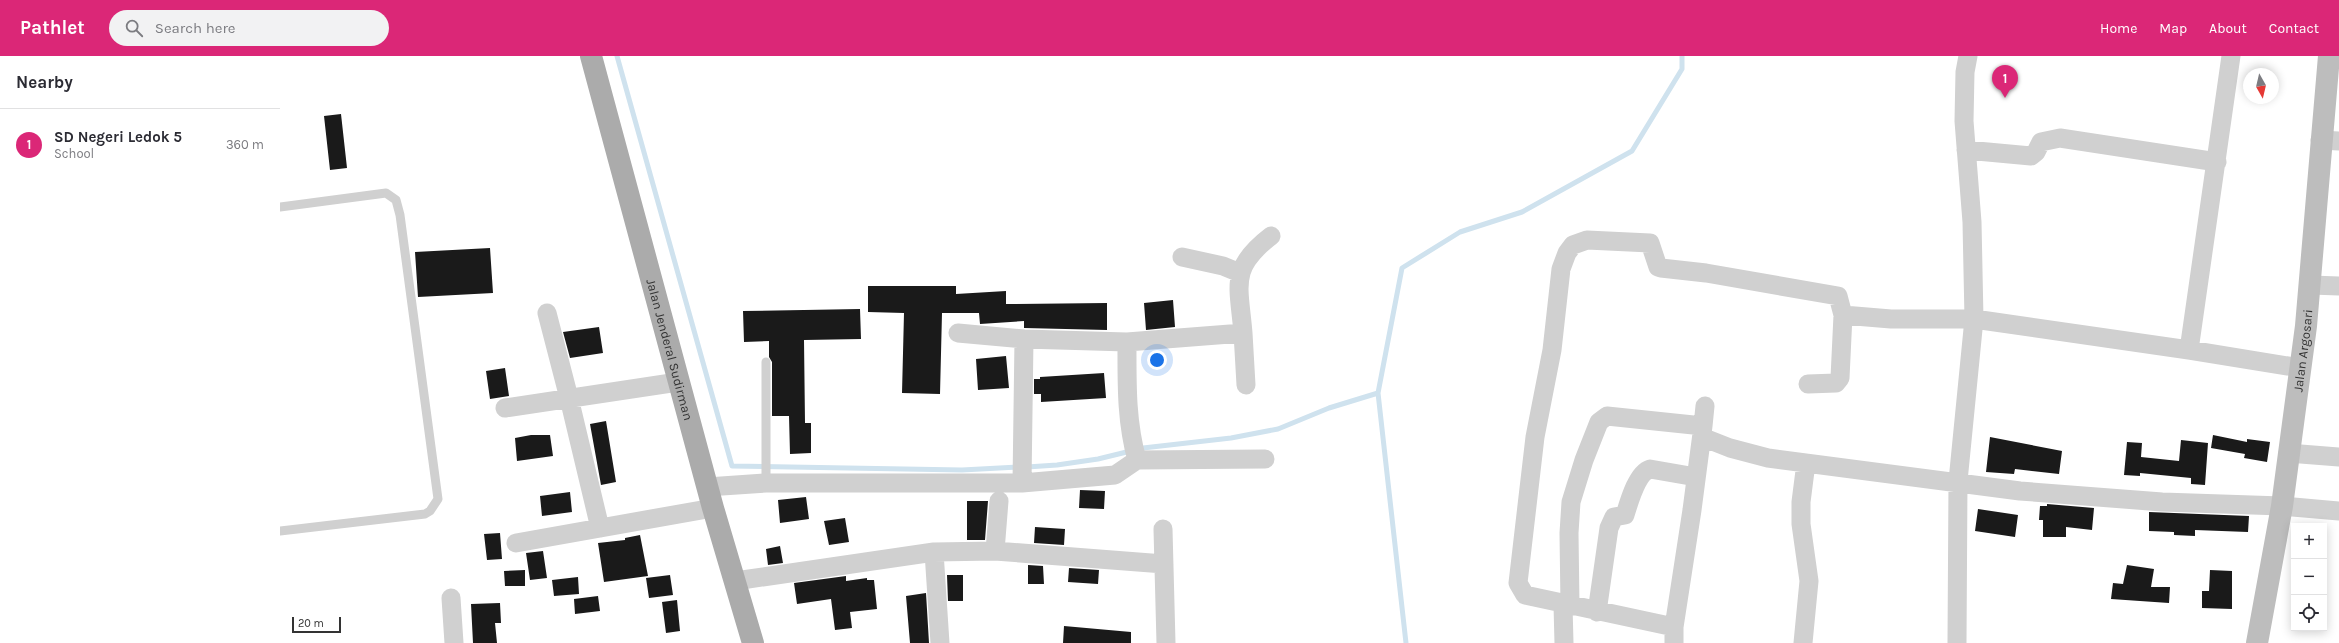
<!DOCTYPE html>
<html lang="en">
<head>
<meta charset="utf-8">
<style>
	:root { --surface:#fff; --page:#f2f2f3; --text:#2b2b33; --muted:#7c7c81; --line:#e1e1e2; --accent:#db2777 }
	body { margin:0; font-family:Karla,sans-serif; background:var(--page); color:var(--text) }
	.controls { position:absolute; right:12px; bottom:12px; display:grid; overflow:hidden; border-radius:0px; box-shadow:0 2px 10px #0003 }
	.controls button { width:36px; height:36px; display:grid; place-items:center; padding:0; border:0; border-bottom:1px solid var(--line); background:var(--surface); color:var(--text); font:20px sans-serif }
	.compass { position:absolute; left:1963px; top:12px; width:36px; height:36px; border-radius:50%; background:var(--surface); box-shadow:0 2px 10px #0003; rotate:172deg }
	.scale { position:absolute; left:12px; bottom:10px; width:49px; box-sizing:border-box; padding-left:4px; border:2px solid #333; border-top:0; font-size:11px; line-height:14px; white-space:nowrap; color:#333; -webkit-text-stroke:3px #fff; paint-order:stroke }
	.you { position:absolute; left:877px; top:304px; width:14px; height:14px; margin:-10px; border:3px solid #fff; border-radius:50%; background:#1a73e8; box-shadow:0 0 0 6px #1a73e833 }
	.badge { display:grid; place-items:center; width:26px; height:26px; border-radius:50%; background:var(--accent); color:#fff; font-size:13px; font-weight:700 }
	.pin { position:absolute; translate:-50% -33px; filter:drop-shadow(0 1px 2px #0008) }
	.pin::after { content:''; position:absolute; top:21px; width:14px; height:12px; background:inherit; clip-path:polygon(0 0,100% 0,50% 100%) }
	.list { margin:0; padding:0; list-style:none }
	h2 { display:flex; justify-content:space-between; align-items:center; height:52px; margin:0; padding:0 16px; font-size:17px }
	h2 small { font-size:13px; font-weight:400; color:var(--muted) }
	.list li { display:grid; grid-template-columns:26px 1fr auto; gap:12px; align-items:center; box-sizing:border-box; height:72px; padding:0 16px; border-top:1px solid var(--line) }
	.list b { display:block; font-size:15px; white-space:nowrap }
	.list p { margin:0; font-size:13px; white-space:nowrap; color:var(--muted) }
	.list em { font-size:13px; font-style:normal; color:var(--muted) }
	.icon { flex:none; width:22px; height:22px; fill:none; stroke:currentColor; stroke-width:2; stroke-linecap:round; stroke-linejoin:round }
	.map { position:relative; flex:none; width:2059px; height:587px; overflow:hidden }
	header { display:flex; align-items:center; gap:24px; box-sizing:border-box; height:56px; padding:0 20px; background:var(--accent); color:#fff }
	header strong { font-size:19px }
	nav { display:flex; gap:22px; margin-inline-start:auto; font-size:14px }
	.search { width:280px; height:36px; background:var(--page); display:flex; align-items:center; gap:10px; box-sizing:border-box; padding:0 14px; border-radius:22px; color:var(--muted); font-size:15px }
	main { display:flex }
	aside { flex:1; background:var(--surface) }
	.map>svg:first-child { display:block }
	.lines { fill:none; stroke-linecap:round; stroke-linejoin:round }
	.stream { stroke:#cfe2ee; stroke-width:5 }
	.building { fill:#1a1a1a }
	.lane { stroke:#d0d0d0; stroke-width:9 }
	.street { stroke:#d0d0d0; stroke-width:19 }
	.secondary { stroke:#bdbdbd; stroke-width:22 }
	.primary { stroke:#ababab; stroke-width:22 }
	.labels { text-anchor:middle; stroke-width:4; stroke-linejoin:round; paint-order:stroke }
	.street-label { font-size:13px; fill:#333; stroke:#fff }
</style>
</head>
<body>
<header>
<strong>Pathlet</strong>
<div class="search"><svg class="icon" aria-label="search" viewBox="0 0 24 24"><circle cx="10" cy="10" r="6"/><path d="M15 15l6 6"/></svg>Search here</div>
<nav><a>Home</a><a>Map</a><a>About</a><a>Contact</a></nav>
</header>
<main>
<aside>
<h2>Nearby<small></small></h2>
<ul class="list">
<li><span class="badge">1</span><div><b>SD Negeri Ledok 5</b><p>School</p></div><em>360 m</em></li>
</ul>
</aside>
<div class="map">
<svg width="2059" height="587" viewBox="0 0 2059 587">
	<rect width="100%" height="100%" fill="#fff"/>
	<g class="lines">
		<path class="stream" d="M337,0l115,410 230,4 57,-3
			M747,411l30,-2 41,-6 45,-11 88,-10 47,-9 51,-21 49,-15
			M1126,587l-28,-250 24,-125 58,-36 62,-20 110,-61 50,-82v-13"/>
	</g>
	<path class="building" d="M61,58l6,54 -17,2 -6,-54z
		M210,192l3,45 -75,4 -3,-45z
		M588,230h88v8l50,-3v13l101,-1v27l-83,-2v-7l-44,3 -1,-11h-37l-2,81 -38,-1 2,-80 -36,-1z
		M893,244l2,27 -29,3 -2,-27z
		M580,253l1,30 -57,1 1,83h6v30l-21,1 -1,-38h-17v-54l-3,-5v-16l-25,1 -1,-31z
		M319,271l4,26 -33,5 -7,-26z
		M726,300l3,32 -31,2 -2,-31z
		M225,312l4,28 -19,3 -4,-28z
		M824,317l2,25 -65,4v-8h-7v-15h6v-2z
		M326,365l10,61 -15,3 -11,-61z
		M251,379h19l3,21 -36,5 -2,-23z
		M1933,379l34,7v-3l23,3 -3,20 -23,-4 1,-4 -34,-6z
		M1710,381l72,14 -3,23 -44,-5 -1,5 -28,-2z
		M1901,384l27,3 -3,42 -14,-1v-6l-51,-5v3l-16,-1 3,-33 15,1 -1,14 38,4z
		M800,434l25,1 -1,18 -25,-1z
		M290,436l2,20 -30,4 -2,-20z
		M526,441l3,22 -29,4 -2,-23z
		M687,445h21l-3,39h-18z
		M1767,448l47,4 -2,22 -26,-3v10h-23v-17h-4l1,-14h7z
		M1698,453l40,6 -3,22 -40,-6z
		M1869,456l100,4 -1,16 -53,-2v6l-21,-1v-3l-25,-1z
		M565,462l4,24 -20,3 -5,-24z
		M755,471l30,2 -1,16 -30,-2z
		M220,477l2,26 -15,1 -3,-26z
		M360,479l8,41 -44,6 -6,-39 27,-3v-2z
		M500,490l3,17 -15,2 -2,-16z
		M263,495l4,27 -17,2 -4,-27z
		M748,509l15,1 1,18h-16z
		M1847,509l27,4 -3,18h19l-1,16 -58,-4 2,-16 10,1z
		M789,512l30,2 -1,14 -30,-2z
		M245,514v16h-20l-1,-15z
		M1930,514l22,1v38l-30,-1v-17h7z
		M390,519l3,20 -24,3 -3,-20z
		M667,519h16v26h-15z
		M566,520v5l21,-3v2h7l3,29 -27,3 2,16 -17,2 -4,-31 -34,5 -3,-21z
		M298,521l1,17 -25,2 -2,-16z
		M646,537l3,50h-19l-4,-47z
		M318,540l2,15 -25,3 -1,-15z
		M397,544l3,31 -14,2 -4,-31z
		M220,547l1,20h-6l2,20h-24l-2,-39z
		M784,570l67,6v11h-68z"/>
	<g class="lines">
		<path class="lane" d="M0,151l106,-14 10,7 4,15 38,284 -8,12 -5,3 -145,17
			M486,427v-121"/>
		<path class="street" d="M2040,84l19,1
			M1686,94l65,6 5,-4 5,-10 19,-4 157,24
			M902,201l41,9 17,7
			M2031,229l28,1
			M267,257l22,85 31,130
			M963,277l3,52
			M847,286l116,-9c-4,-48 -14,-65 28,-97
			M1909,294l42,-294
			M1528,328l28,-1 4,-5 3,-63
			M225,352l173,-26
			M1423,370l2,-20
			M1422,381l28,11 38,10 252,33 142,11 120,4 57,5
			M2008,397l51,4
			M857,404l128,-1
			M742,427l2,-144
			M427,431l59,-4h256l93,-8 22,-15c-11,-39 -10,-78 -10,-118l-103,-3 -66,-6
			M883,473l3,114
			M236,487l197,-35
			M715,495l4,-50
			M654,496l6,91
			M455,525l199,-29 61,-1 169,13
			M171,542l3,45
			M1283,549l1,38
			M1290,550l-1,-73 2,-31 13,-42 15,-38 8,-6 96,10 -11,84 -18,117v16
			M1317,556l12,-84 5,-11 11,-2c4,-13 12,-42 25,-46l46,8
			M1394,571l-149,-32 -7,-12 17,-146 17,-87 9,-81 6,-16 6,-8 14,-5 63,3 8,24 3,1 45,5 132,23 5,19 48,4h83l215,31 111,18
			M1523,587l6,-62 -8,-57v-22l5,-39
			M1677,587l1,-162 16,-162 -2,-97 -8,-101 1,-49 3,-16"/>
		<path class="secondary" id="s1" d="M1977,587l25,-137 24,-180 23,-270"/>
		<path class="primary" id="s2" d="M311,0l122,452 40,135"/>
	</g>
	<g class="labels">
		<g class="street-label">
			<text dy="5" stroke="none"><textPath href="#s2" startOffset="304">Jalan Jenderal Sudirman</textPath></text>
			<text dy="5" stroke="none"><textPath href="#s1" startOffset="296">Jalan Argosari</textPath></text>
		</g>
	</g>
</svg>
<div class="controls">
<button>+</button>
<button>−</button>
<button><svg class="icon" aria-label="locate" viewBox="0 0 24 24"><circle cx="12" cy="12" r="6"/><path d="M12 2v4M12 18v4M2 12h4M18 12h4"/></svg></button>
</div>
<svg class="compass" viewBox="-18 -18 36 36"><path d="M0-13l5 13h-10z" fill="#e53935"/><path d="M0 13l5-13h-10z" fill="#7c7c81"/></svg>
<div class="scale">20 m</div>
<div class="you"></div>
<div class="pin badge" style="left:1725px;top:42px">1</div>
</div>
</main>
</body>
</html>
